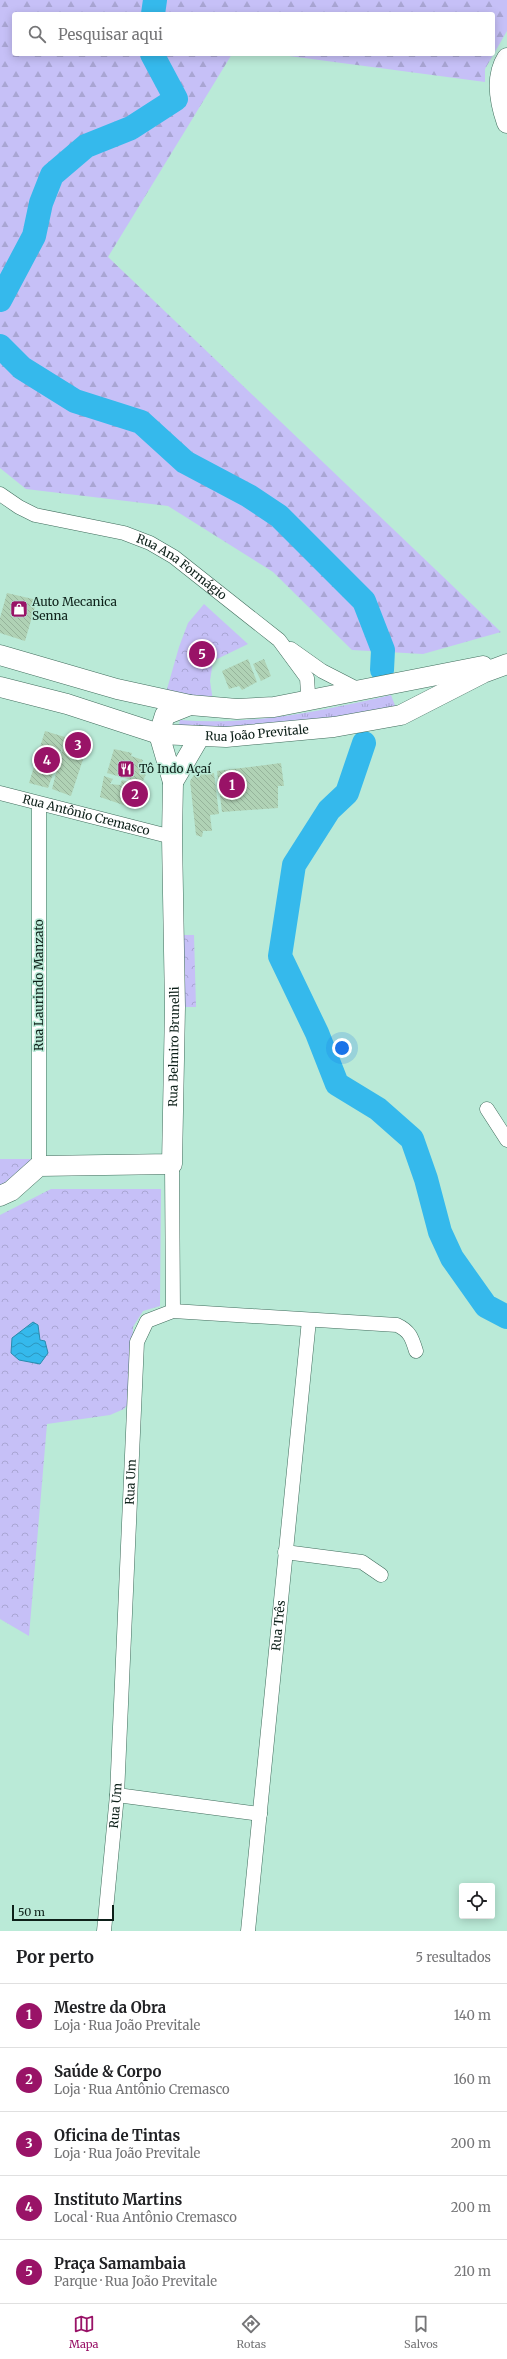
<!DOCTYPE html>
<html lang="pt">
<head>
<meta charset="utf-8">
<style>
	:root { --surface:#fff; --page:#f2f2f2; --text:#202124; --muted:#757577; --line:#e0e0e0; --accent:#991367 }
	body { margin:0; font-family:Merriweather,serif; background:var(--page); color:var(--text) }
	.controls { position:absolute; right:12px; bottom:12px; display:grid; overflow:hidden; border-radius:4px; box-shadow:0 2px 10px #0003 }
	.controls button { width:36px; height:36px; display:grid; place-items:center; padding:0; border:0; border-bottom:1px solid var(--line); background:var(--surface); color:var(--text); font:20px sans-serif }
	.scale { position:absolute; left:12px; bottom:10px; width:102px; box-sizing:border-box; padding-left:4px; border:2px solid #0d2019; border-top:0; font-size:11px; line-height:14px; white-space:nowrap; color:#0d2019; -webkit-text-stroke:3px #baead7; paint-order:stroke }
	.you { position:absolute; left:342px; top:1048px; width:14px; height:14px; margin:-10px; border:3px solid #fff; border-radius:50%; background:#1a73e8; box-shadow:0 0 0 6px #1a73e833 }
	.badge { display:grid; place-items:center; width:26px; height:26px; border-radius:50%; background:var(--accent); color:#fff; font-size:13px; font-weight:700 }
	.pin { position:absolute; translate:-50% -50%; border:2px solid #fff; box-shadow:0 1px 4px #0006 }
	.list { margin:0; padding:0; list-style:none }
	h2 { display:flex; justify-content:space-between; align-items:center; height:52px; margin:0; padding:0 16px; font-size:17px }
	h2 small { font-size:13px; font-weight:400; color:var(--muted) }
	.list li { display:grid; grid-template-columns:26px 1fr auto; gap:12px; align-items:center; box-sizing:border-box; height:64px; padding:0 16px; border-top:1px solid var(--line) }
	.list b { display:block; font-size:15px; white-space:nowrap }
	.list p { margin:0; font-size:13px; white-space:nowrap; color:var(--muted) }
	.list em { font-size:13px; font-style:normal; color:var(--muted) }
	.icon { flex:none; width:22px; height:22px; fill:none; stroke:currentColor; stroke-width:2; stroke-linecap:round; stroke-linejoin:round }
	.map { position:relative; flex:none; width:507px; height:1931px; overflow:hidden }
	.search { position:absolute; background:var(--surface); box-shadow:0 2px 10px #0003; left:12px; right:12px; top:12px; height:44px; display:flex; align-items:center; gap:10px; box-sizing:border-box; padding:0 14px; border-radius:4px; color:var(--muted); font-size:15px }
	.sheet { height:372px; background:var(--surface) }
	nav { display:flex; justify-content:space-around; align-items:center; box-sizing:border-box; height:56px; border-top:1px solid var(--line); background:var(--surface); font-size:11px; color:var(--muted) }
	nav a { display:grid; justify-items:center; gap:2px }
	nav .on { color:var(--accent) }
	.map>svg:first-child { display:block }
	.grass { fill:url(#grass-tufts) }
	.forest { fill:url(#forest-firs) }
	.park { fill:url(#park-crowns) }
	.water { fill:url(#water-waves); stroke:#298bad }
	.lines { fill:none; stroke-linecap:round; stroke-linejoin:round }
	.river { stroke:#35b9ec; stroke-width:24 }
	.building { fill:url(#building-back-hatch) }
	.street-casing { stroke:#406c5c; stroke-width:15 }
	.secondary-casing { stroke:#406c5c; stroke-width:21 }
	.street { stroke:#fff; stroke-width:14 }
	.secondary { stroke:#fff; stroke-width:20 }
	.labels { text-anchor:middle; stroke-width:3; stroke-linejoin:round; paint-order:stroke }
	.street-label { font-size:12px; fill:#0d2019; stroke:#baead7 }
	.poi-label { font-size:12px; fill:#0d2019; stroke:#baead7; text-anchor:start }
</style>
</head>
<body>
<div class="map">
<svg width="507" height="1931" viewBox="0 0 507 1931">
	<defs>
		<pattern id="grass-tufts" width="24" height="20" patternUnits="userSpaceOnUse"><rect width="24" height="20" fill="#c6c0f7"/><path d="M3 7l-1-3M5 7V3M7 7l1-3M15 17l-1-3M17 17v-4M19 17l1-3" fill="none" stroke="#a9a5d3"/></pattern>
		<pattern id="forest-firs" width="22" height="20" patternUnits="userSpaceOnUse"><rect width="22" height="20" fill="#c6c0f7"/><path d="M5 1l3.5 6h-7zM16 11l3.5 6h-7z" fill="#a9a5d3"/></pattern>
		<pattern id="park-crowns" width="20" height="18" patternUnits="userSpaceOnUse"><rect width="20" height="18" fill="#c6c0f7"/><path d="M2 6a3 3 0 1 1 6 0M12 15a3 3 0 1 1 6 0" fill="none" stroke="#a9a5d3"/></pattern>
		<pattern id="water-waves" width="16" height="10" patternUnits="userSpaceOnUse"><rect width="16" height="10" fill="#35b9ec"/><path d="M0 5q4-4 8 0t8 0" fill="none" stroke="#2b96be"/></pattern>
		<pattern id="building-back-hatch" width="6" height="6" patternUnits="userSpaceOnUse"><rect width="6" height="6" fill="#b0d2b5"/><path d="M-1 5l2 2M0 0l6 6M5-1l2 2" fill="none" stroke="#96b49b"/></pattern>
	</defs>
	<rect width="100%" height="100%" fill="#baead7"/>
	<path class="grass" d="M391,695l5,13 -109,18 -109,4 2,-10c72,6 141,-9 211,-25z"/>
	<path class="forest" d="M0,0h507v31l-22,38v13l-211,-28h219v-40h-479v40h218l-124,203 393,375 -78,22 -71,-4 -79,-78 -105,-66 -142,-17 -26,-21z"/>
	<path class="park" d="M204,604l44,40 -35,17 -3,20 3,20 -48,-5 14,-49 9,-24z
		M180,935h14l2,72h-14z
		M0,1159h32l-2,8 -30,25z
		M51,1189h110l-1,117 -17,5 -10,16 -2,73 -7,9 -14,6 -63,9 -18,212 -29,-17v-404z"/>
	<path class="water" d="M33,1322l5,3 2,15 5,1 3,12 -8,11 -21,-4 -8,-7 1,-15z"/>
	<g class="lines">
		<path class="river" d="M153,14l2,-14
			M0,300l34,-64 7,-33 11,-28 34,-29 45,-18 45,-29 -24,-45
			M0,346l22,22 53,33 66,21 44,40 64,34 30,20 85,85 19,49 -1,20
			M364,743l-17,50 -18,17 -35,55 -14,91 37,77 20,51 41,25 34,30 14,40 14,53 12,26 34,48 21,11"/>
	</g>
	<path class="building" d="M7,593l30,7 -12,41 -25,-8v-15z
		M248,659l9,23 -15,8 -3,-4 -10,3 -7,-18z
		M264,659l7,17 -10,5 -8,-17z
		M45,731l43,13 -17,52 -19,-7 12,-47 -16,46 -19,-5z
		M114,749l18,4 -1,3 12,4 -2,5 4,1 -3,7 4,1 -4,9 -35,-10z
		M281,763l3,23h-6v22l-56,4 -5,-41z
		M214,773l5,41 -9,1 2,16h-9l-1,6 -6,-2 -6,-54 4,-6z
		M104,776l9,3 -3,5 10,1 2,-5 22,7 -3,18 -7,-1 -2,4 -32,-11z"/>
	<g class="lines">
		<defs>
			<g id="street">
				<path id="s1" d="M0,494l19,13 16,8 89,18 26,10 24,14 105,83 28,38 1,15 -5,9"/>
				<path d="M291,649l31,22 37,19"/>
				<path id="s2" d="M0,793l172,44"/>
				<path d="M487,1109l20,31"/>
				<path d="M172,1164l1,147"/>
				<path d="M39,1166v-362"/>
				<path d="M285,1552l77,10 19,13"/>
				<path d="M117,1795l143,19"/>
				<path id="s3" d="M104,1931l13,-136 20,-453 10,-21 26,-10 224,14c13,6 15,13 19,26"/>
				<path id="s4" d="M248,1931l61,-611"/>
			</g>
			<g id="secondary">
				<path d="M507,58c-12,19 -7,45 0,65"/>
				<path d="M0,655l117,34 73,16 47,4 37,-2 209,-41"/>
				<path id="s5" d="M0,687l67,17 92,30 67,3 108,-10 67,-12 82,-42 24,-9"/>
				<path d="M173,782l27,-46"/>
				<path id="s6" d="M0,1196l11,-5 28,-25 133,-2 3,-157 -3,-170 1,-55 -14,-48 6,-19 25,-10"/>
			</g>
		</defs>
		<use href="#street" class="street-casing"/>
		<use href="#secondary" class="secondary-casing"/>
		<use href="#street" class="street"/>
		<use href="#secondary" class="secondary"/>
	</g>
	<defs>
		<symbol id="shop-square" viewBox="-11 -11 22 22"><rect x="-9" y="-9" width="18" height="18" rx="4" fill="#991367" stroke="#baead7"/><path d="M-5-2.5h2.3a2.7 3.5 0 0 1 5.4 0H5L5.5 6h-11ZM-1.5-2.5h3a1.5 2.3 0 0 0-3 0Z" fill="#fff"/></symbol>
		<symbol id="restaurant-square" viewBox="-11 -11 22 22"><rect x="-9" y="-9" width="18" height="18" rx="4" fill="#991367" stroke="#baead7"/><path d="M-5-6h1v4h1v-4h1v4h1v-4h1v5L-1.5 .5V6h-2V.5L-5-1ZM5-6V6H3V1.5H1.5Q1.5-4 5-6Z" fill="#fff"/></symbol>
	</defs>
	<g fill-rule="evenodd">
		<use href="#shop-square" x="9" y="599" width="20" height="20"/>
		<use href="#restaurant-square" x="116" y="759" width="20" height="20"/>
	</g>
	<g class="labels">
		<g class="street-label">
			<text dy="4" stroke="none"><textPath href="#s1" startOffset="199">Rua Ana Formágio</textPath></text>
			<text dy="4" stroke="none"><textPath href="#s5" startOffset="264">Rua João Previtale</textPath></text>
			<text dy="4" stroke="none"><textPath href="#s2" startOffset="89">Rua Antônio Cremasco</textPath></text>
			<text transform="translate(39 985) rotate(-90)" y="4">Rua Laurindo Manzato</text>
			<text dy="4" stroke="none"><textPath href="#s6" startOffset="300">Rua Belmiro Brunelli</textPath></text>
			<text dy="4" stroke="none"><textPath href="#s3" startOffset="450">Rua Um</textPath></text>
			<text dy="4" stroke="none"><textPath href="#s4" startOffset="307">Rua Três</textPath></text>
			<text dy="4" stroke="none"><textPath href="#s3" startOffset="126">Rua Um</textPath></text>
		</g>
		<g class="poi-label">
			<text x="32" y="606">Auto Mecanica<tspan x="32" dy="14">Senna</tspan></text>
			<text x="139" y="773">Tô Indo Açaí</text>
		</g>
	</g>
</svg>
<div class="controls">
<button><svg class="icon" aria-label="locate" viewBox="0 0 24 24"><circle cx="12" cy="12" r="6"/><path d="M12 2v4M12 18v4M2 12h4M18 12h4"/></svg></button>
</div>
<div class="scale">50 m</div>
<div class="you"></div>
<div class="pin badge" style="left:232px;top:785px">1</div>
<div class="pin badge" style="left:135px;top:794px">2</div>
<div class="pin badge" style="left:78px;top:745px">3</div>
<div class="pin badge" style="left:47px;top:760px">4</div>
<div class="pin badge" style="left:202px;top:654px">5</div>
<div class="search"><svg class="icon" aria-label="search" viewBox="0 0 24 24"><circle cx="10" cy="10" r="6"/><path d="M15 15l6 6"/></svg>Pesquisar aqui</div>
</div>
<section class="sheet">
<h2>Por perto<small>5 resultados</small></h2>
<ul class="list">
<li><span class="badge">1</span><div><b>Mestre da Obra</b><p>Loja · Rua João Previtale</p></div><em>140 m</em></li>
<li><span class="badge">2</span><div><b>Saúde &amp; Corpo</b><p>Loja · Rua Antônio Cremasco</p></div><em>160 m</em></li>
<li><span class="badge">3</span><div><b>Oficina de Tintas</b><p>Loja · Rua João Previtale</p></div><em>200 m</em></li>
<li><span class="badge">4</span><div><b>Instituto Martins</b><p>Local · Rua Antônio Cremasco</p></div><em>200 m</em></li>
<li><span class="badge">5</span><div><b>Praça Samambaia</b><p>Parque · Rua João Previtale</p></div><em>210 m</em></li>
</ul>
</section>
<nav>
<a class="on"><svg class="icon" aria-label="map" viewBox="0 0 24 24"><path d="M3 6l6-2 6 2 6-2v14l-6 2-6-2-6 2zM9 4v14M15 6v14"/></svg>Mapa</a>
<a><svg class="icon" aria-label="directions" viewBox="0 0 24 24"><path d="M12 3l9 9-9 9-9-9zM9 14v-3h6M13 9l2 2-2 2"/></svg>Rotas</a>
<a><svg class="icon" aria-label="saved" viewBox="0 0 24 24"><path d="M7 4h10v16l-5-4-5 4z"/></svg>Salvos</a>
</nav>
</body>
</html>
